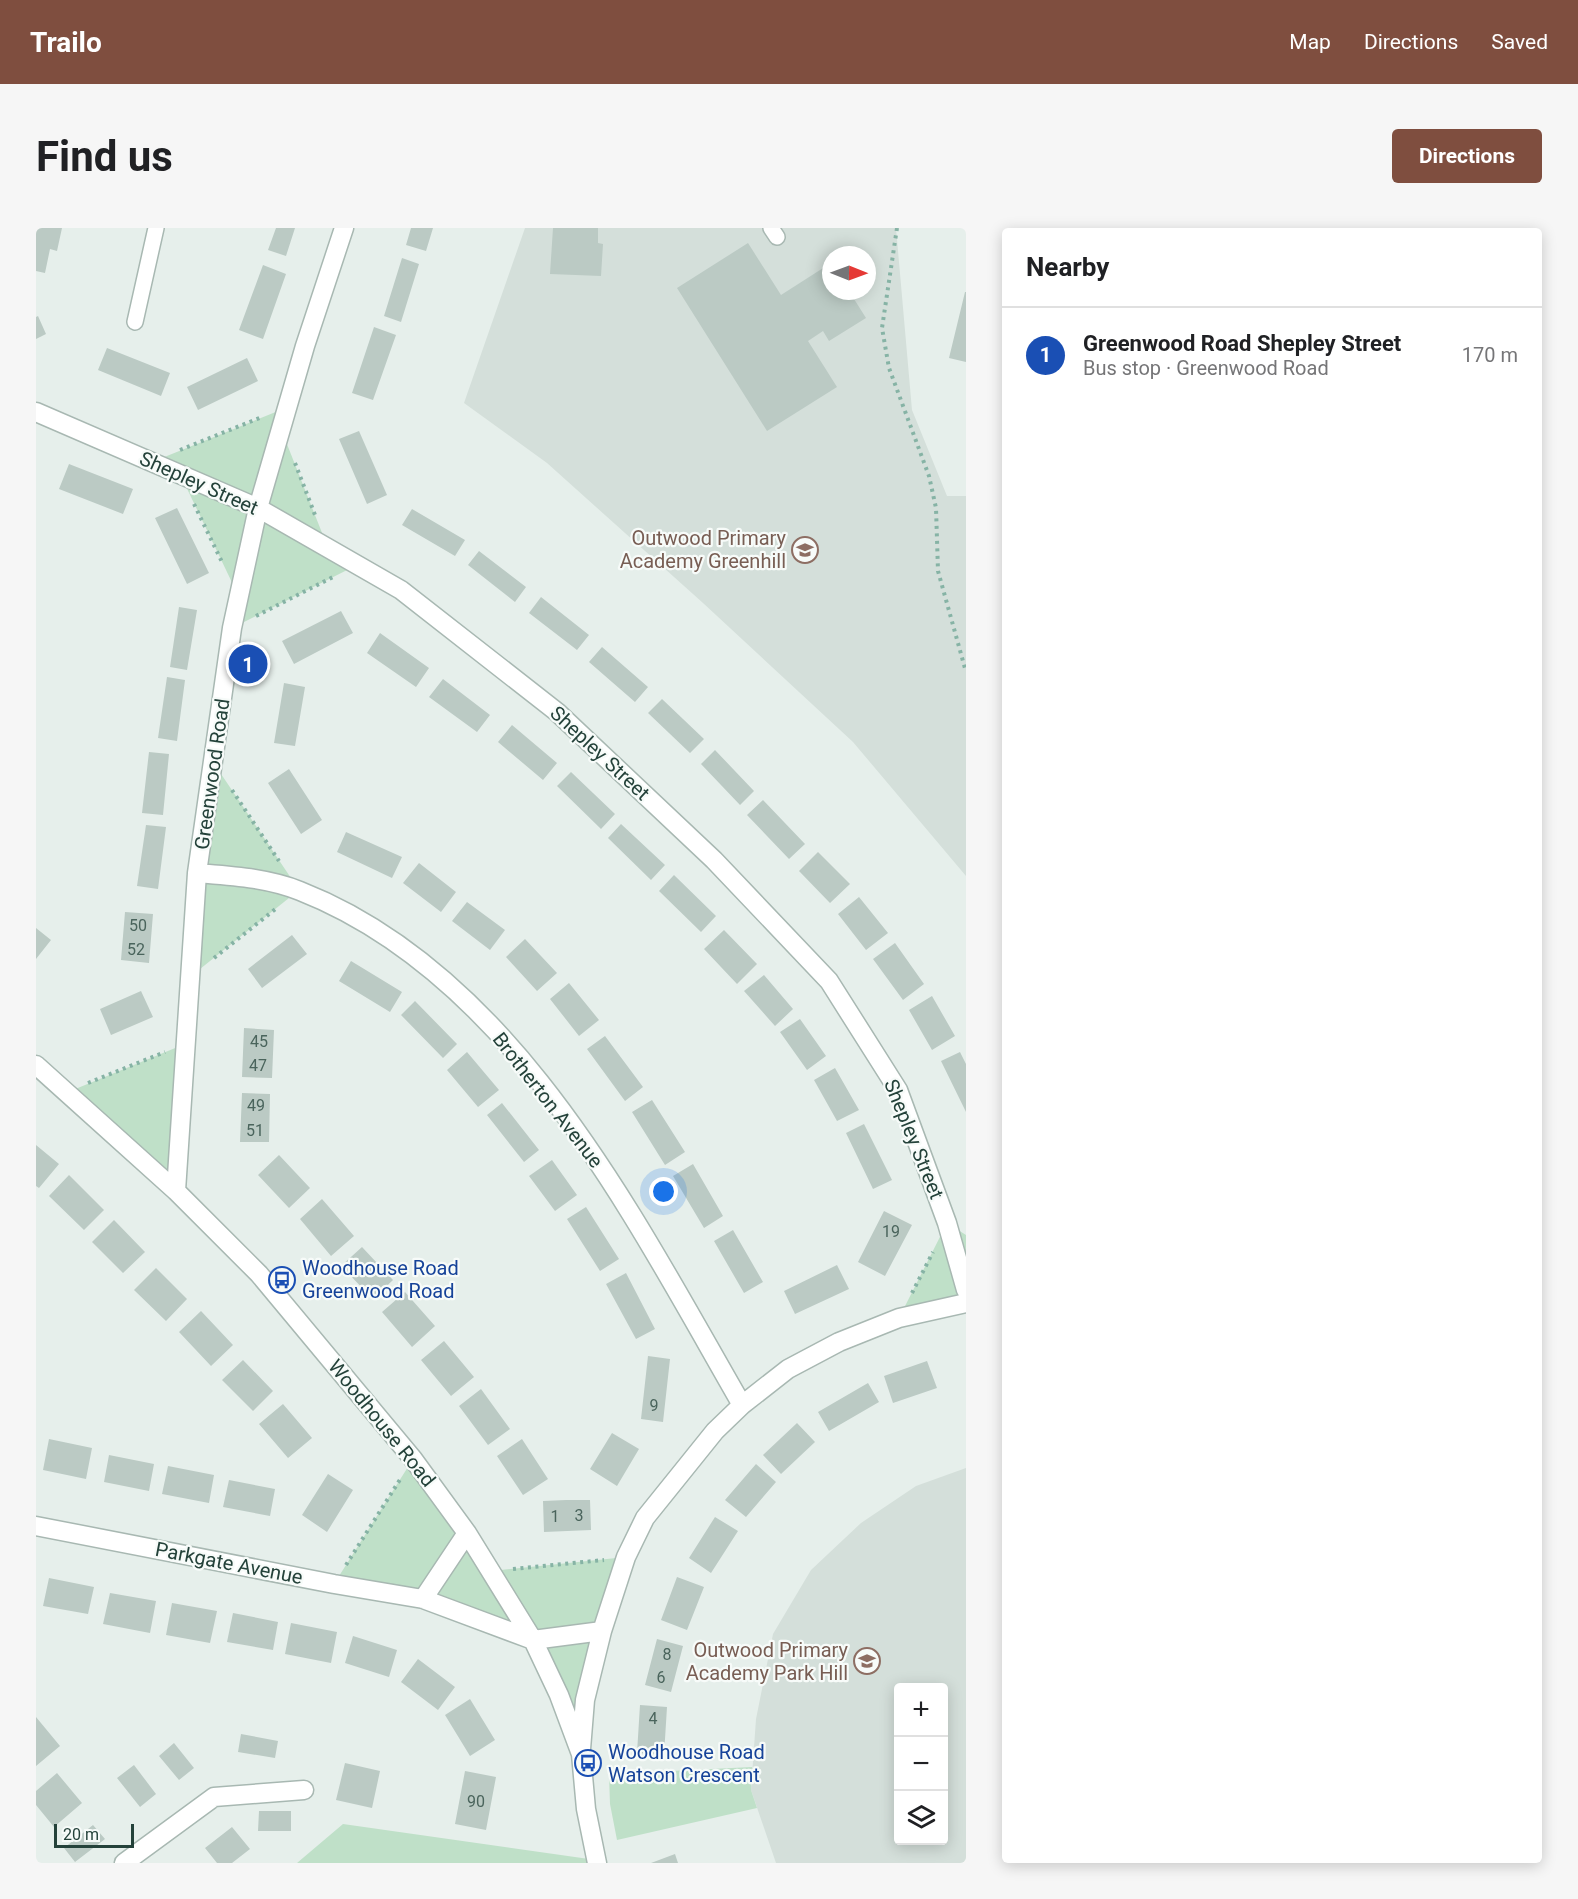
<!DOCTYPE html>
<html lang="en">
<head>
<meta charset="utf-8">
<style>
	:root { --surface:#fff; --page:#f6f6f6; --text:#202124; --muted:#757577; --line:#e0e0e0; --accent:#7f4e3f }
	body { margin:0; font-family:Roboto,sans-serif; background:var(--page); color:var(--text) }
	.controls { position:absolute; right:18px; bottom:18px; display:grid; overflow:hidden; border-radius:6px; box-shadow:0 3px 15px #0003 }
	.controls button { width:54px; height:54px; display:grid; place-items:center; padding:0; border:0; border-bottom:2px solid var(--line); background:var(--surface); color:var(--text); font:30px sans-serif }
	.compass { position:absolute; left:786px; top:18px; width:54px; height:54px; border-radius:50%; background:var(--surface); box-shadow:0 3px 15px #0003; rotate:91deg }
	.scale { position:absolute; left:18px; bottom:15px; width:80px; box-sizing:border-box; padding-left:6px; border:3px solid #24423a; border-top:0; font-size:16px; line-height:21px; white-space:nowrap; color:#24423a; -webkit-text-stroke:4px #f7fbf9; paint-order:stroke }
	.you { position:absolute; left:628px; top:964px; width:21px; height:21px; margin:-15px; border:4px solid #fff; border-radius:50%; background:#1a73e8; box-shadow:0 0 0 9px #1a73e833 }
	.badge { display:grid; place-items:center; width:39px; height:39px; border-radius:50%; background:var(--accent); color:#fff; font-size:20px; font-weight:700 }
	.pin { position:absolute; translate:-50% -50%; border:3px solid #fff; box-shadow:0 2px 6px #0006 }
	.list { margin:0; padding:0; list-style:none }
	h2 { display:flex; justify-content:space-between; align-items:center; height:78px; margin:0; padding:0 24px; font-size:26px }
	h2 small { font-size:20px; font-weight:400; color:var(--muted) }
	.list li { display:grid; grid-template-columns:39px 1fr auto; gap:18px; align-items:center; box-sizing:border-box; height:96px; padding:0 24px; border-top:2px solid var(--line) }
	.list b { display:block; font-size:22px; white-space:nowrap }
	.list p { margin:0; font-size:20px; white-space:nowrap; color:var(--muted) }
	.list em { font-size:20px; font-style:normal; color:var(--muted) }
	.icon { flex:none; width:33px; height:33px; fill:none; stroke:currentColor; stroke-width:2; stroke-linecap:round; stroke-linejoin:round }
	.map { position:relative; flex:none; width:930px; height:1635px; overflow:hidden; border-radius:6px }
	header { display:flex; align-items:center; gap:36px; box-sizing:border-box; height:84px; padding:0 30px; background:var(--accent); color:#fff }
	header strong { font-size:28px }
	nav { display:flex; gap:33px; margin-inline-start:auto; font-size:21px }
	.intro { display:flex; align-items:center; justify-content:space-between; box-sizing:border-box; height:144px; padding:0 36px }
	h1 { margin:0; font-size:42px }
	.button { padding:15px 27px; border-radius:6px; background:var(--accent); color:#fff; font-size:21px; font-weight:700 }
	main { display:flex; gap:36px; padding:0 36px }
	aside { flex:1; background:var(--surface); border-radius:6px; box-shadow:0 3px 15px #0003 }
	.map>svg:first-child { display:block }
	.built { fill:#d4dfda; fill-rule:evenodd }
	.green { fill:#bfe0c8 }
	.building { fill:#bbcac4 }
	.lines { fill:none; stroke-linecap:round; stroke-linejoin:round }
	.lane-casing { stroke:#a8b8b2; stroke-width:18 }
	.street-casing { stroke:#a8b8b2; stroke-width:21 }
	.path { stroke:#86b3a5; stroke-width:4; stroke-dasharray:3 4.5; stroke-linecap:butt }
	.lane { stroke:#fff; stroke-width:15 }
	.street { stroke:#fff; stroke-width:18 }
	.labels { text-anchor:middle; stroke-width:4.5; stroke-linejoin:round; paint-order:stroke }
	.number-label { font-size:16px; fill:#4a645c }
	.street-label { font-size:20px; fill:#24423a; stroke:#f7fbf9 }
	.education-label { font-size:20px; fill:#785e54; stroke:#f7fbf9; text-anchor:end }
	.transit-label { font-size:20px; fill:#164399; stroke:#f7fbf9; text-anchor:start }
</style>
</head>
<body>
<header>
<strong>Trailo</strong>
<nav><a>Map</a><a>Directions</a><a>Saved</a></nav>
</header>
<div class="intro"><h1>Find us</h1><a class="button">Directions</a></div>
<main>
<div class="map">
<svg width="930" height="1635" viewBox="0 0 930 1635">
	<rect width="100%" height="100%" fill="#e6efeb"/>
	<path class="built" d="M489,0h371l16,182 35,86h19v380l-113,-134 -150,-139 -156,-140 -83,-60zM795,27h36v36h-36z
		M930,1240v395h-190l-25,-73 5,-71 17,-85 38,-64 50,-47 55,-37zM862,1460h46v152h-46z"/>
	<path class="green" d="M252,179l-7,22 47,119 29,17 -125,63 6,-33 -58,-121 -28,-12z
		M177,534l86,128 -109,87z
		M149,816l-9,147 -108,-99z
		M911,995l19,12v68l-67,15z
		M377,1231l78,112 135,-14 -45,197 -48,-114 -110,-41 -89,-15z
		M716,1539l-1,23 6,18 -140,32 -7,-36 -1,-30z
		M307,1596l253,36 1,3h-300z"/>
	<path class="building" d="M0,0h26l-5,23 -7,-2 -5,24 -9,-2z
		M240,0h19l-9,28 -18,-6z
		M375,0h22l-7,23 -20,-6z
		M517,0h45v15l5,1 -2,32 -51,-2z
		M712,15l33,52 50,-32v28h18l17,27 -37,23 -6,-10 -15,10 29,46 -70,44 -90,-143z
		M366,30l17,6 -18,58 -17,-6z
		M227,37l23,9 -23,65 -24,-9z
		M929,64h1v70l-17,-4z
		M2,88l8,18 -10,5v-22z
		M338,99l22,8 -23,65 -21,-7z
		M71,120l63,25 -9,23 -63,-26z
		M211,130l11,23 -60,29 -11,-23z
		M323,203l28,64 -20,9 -28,-65z
		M33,236l64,25 -10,25 -64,-25z
		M141,280l32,65 -22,11 -32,-66z
		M376,281l53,31 -10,16 -53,-31z
		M443,323l47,36 -11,15 -47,-37z
		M505,369l48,38 -12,15 -48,-37z
		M143,379l18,3 -10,60 -17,-3z
		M305,383l12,22 -59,31 -12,-23z
		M344,405l49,35 -13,19 -49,-34z
		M566,419l46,40 -13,15 -46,-40z
		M131,449l18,3 -8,61 -19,-3z
		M407,451l47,36 -13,17 -48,-35z
		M248,455l21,4 -10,59 -21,-3z
		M626,471l42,40 -14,14 -42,-40z
		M476,497l45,38 -14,17 -45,-38z
		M679,522l39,41 -14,14 -39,-41z
		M113,524l20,2 -6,61 -21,-2z
		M253,541l33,51 -21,14 -33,-51z
		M535,544l44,42 -14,15 -44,-43z
		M727,572l42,44 -16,15 -42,-44z
		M585,596l44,41 -14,15 -43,-42z
		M110,597l20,2 -8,62 -21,-3z
		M310,604l56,25 -10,21 -55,-26z
		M782,624l32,32 -20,19 -31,-32z
		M383,635l37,29 -15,20 -38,-29z
		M638,647l42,41 -15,16 -42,-41z
		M823,669l29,36 -22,17 -28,-36z
		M431,674l38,28 -15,20 -38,-29z
		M89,684l28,2 -4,49 -28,-3z
		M0,700l15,12 -15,19z
		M688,702l33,34 -20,20 -33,-35z
		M256,707l15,19 -45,34 -14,-19z
		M489,711l32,34 -20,18 -31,-34z
		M859,715l29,41 -21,16 -30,-41z
		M315,733l51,31 -12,20 -51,-31z
		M728,747l29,34 -18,17 -31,-35z
		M533,755l30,37 -20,16 -29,-37z
		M105,763l12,26 -42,18 -11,-26z
		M896,768l23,40 -23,14 -23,-40z
		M379,773l42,43 -14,14 -42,-43z
		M764,791l26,37 -19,14 -27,-38z
		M208,800l30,2 -2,48 -30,-1z
		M569,808l38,51 -18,14 -38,-52z
		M431,824l32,38 -21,17 -31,-37z
		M924,824l6,12v48l-25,-51z
		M799,840l24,42 -22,11 -23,-41z
		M206,865l28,1 -1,48h-29z
		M616,872l33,52 -20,13 -33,-53z
		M466,875l37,47 -15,12 -37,-47z
		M828,896l28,56 -19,9 -27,-56z
		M0,917l23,19 -20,24 -3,-2z
		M243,927l31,33 -21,20 -31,-33z
		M516,932l25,35 -22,16 -26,-35z
		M657,936l30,52 -19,12 -31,-52z
		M33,947l35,35 -20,20 -35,-34z
		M286,971l32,37 -23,20 -31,-37z
		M550,979l33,52 -19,12 -33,-52z
		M848,983l28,14 -27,51 -27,-14z
		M78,992l31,32 -22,21 -31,-31z
		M697,1002l30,52 -19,11 -30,-52z
		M326,1019l31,33 -20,19 -32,-33z
		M801,1037l12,24 -54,25 -11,-23z
		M120,1040l31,31 -21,22 -32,-31z
		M590,1045l29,56 -19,10 -30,-55z
		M369,1064l30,34 -23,21 -30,-35z
		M165,1083l32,34 -22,21 -32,-34z
		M408,1113l30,36 -23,19 -30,-36z
		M612,1128l22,3 -7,63 -22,-3z
		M207,1132l30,31 -20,20 -31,-31z
		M891,1133l10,27 -44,15 -9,-27z
		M832,1155l11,19 -50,29 -11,-19z
		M445,1161l29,40 -22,16 -29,-39z
		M247,1176l29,34 -24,20 -29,-34z
		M761,1195l18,19 -34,32 -18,-19z
		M576,1205l27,16 -22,37 -27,-17z
		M13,1211l43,9 -6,31 -43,-9z
		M486,1211l26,40 -25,16 -26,-39z
		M73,1227l45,9 -5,27 -45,-9z
		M720,1236l20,18 -30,35 -21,-17z
		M132,1238l46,9 -5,28 -47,-9z
		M292,1246l25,16 -26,42 -25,-17z
		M193,1252l46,9 -5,27 -47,-9z
		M530,1272h24l1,30 -47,2 -1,-31z
		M679,1289l23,14 -27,42 -22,-15z
		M641,1349l27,10 -17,43 -26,-10z
		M13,1350l45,9 -6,27 -45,-8z
		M74,1365l46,8 -6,32 -47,-9z
		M136,1375l45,8 -7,32 -44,-8z
		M197,1385l45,9 -5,28 -46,-8z
		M255,1395l46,9 -6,31 -46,-9z
		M317,1408l44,14 -8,27 -44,-14z
		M621,1411l26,7 -12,46 -26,-7z
		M382,1431l37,28 -17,23 -37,-28z
		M434,1471l25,41 -25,16 -25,-41z
		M604,1477l27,2 -3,48 -27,-2z
		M0,1489l24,29 -24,20z
		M205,1506l37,7 -3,17 -37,-6z
		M138,1515l20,25 -15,12 -20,-24z
		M309,1535l35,8 -8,37 -36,-8z
		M98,1537l22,29 -16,13 -23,-29z
		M429,1543l31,6 -10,53 -31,-6z
		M21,1545l25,30 -28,24 -18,-22v-14z
		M223,1583h32v20h-33z
		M57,1597l12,14 -30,23 -11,-14z
		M196,1599l18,22 -18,14h-15l-12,-15z
		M639,1626l3,9h-27z"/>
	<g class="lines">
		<defs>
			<path id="lane" d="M735,0l6,9
				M99,94l21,-94"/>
			<path id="street" d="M0,184l222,96 143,82 156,122 157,148 115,121 69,109 49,133 19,67
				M161,645c35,3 71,5 103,18 214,84 334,327 442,514
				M0,837l140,126 83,83 154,185 54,74 66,107 26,55 22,59 5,55 11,54
				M140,963l21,-318 35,-245 26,-120 47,-162 39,-118
				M0,1298l298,58 89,15 110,41 69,-9
				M387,1371l44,-66
				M545,1521l4,-49 17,-69 24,-74 19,-39 70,-87 27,-26 46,-36 51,-27 60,-24 67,-15
				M88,1635l90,-66 90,-7"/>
		</defs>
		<use href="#lane" class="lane-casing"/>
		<use href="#street" class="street-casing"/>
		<path class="path" d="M861,0l-15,100 7,40 40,108 7,32 2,63 28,101
			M144,222l82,-33
			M259,235l20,52
			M158,276l28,58
			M220,388l79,-40
			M196,562l47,71
			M178,730l64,-51
			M52,855l77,-31
			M876,1065l21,-41
			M310,1337l55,-87
			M477,1341l91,-9"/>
		<use href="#lane" class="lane"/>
		<use href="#street" class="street"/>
	</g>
	<defs>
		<symbol id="school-ring" viewBox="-11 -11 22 22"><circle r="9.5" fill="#f7fbf9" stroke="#8d6e63" stroke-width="1.5"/><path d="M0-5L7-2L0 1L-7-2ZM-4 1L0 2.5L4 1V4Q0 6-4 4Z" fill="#8d6e63"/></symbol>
		<symbol id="bus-ring" viewBox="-11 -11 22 22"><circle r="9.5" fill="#f7fbf9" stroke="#1a4fb4" stroke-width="1.5"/><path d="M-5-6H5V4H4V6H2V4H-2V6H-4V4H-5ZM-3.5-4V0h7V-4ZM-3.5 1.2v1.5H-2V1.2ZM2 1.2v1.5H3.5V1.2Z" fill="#1a4fb4"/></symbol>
	</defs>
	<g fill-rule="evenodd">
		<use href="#school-ring" x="754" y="307" width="30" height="30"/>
		<use href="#bus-ring" x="231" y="1037" width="30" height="30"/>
		<use href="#school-ring" x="816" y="1418" width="30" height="30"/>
		<use href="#bus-ring" x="537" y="1520" width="30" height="30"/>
	</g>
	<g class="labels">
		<g class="number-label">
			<text x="102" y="703">50</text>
			<text x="100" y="727">52</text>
			<text x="223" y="819">45</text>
			<text x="222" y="843">47</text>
			<text x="220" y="883">49</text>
			<text x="219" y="908">51</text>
			<text x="855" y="1009">19</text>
			<text x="618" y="1183">9</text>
			<text x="543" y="1293">3</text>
			<text x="519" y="1294">1</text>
			<text x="631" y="1432">8</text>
			<text x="625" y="1455">6</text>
			<text x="617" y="1496">4</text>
			<text x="440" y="1579">90</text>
		</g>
		<g class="street-label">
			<text transform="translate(163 255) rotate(24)" y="7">Shepley Street</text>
			<text transform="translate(564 525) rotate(43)" y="7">Shepley Street</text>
			<text transform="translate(176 546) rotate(-82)" y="7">Greenwood Road</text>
			<text transform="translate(512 872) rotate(52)" y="7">Brotherton Avenue</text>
			<text transform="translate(878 911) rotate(68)" y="7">Shepley Street</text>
			<text transform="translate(346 1195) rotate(51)" y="7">Woodhouse Road</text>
			<text transform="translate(193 1335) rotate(11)" y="7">Parkgate Avenue</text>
		</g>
		<g class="education-label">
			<text x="750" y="317">Outwood Primary<tspan x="750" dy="23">Academy Greenhill</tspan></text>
			<text x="812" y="1429">Outwood Primary<tspan x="812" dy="23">Academy Park Hill</tspan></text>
		</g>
		<g class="transit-label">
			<text x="266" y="1047">Woodhouse Road<tspan x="266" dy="23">Greenwood Road</tspan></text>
			<text x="572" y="1531">Woodhouse Road<tspan x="572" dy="23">Watson Crescent</tspan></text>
		</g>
	</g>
</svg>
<div class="controls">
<button>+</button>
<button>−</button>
<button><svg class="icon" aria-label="layers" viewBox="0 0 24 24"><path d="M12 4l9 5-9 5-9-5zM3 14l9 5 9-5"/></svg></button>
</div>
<svg class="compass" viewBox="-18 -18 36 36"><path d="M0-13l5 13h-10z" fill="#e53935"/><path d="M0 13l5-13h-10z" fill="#757577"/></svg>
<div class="scale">20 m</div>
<div class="you"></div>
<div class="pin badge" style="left:212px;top:436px;background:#1a4fb4">1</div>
</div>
<aside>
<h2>Nearby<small></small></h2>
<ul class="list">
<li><span class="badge" style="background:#1a4fb4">1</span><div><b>Greenwood Road Shepley Street</b><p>Bus stop · Greenwood Road</p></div><em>170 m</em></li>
</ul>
</aside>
</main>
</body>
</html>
